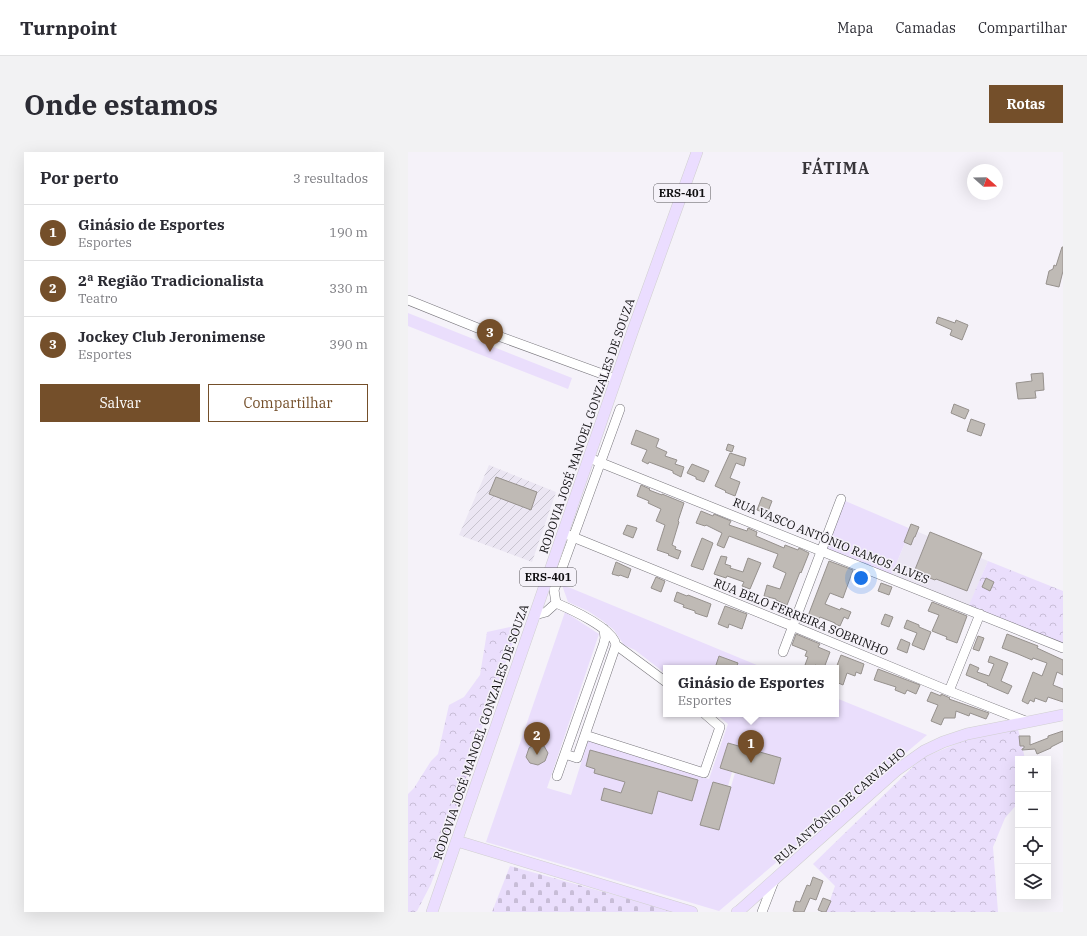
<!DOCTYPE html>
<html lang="pt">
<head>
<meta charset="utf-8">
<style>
	:root { --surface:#fff; --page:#f2f2f3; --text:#2b2b33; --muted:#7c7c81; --line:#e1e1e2; --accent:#744f2a }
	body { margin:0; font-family:"IBM Plex Serif",serif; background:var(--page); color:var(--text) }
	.controls { position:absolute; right:12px; bottom:12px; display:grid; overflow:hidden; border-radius:0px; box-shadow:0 4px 16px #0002 }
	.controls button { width:36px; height:36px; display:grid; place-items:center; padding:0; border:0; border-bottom:1px solid var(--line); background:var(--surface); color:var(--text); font:20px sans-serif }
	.compass { position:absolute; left:559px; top:12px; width:36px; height:36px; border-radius:50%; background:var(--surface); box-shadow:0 4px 16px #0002; rotate:110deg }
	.you { position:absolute; left:453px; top:426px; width:14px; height:14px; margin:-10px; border:3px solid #fff; border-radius:50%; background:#1a73e8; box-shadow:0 0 0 6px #1a73e833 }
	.badge { display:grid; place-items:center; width:26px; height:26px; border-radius:50%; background:var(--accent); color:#fff; font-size:13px; font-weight:700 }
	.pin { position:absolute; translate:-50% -33px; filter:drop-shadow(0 1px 2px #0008) }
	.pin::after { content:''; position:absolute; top:21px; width:14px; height:12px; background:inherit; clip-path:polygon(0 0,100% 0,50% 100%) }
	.popup { position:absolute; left:255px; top:513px; width:176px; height:52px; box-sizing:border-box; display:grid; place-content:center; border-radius:0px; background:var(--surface); filter:drop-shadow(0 1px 3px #0005); font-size:13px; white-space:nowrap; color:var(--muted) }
	.popup b { font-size:15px; color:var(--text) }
	.popup::after { content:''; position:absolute; left:50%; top:100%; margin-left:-8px; border:8px solid transparent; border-top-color:var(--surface) }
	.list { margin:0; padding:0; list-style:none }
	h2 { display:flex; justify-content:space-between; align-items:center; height:52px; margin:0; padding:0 16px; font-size:17px }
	h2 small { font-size:13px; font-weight:400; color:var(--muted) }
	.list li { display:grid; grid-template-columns:26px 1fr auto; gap:12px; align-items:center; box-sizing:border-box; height:56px; padding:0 16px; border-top:1px solid var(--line) }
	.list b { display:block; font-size:15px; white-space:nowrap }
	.list p { margin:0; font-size:13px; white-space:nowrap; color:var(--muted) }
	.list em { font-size:13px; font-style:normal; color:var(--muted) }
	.actions { display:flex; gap:8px; padding:12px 16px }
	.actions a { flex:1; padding:9px 0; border:1px solid var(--accent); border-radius:0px; text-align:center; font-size:14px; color:var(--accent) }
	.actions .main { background:var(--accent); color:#fff }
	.icon { flex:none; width:22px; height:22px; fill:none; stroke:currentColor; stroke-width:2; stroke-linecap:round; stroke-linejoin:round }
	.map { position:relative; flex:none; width:655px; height:760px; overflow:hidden; border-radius:0px }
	header { display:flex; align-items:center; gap:24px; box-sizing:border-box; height:56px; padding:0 20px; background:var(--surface); border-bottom:1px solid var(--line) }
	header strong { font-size:19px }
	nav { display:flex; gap:22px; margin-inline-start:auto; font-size:14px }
	.intro { display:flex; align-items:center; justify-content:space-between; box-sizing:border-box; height:96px; padding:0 24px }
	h1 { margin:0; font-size:28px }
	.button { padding:10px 18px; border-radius:0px; background:var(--accent); color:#fff; font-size:14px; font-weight:700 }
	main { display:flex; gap:24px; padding:0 24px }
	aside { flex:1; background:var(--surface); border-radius:0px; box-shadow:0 4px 16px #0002 }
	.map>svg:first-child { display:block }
	.built { fill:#ebe6f3 }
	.industrial { fill:url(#industrial-furrows) }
	.green { fill:#eadefc; fill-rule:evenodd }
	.forest { fill:url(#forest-crowns) }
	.cemetery { fill:url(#cemetery-stones) }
	.building { fill:#bfbab5; stroke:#96918d }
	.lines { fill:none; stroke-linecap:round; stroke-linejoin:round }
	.minor-casing { stroke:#78767c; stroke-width:10 }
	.major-casing { stroke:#d0cfd0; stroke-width:12 }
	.minor { stroke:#fff; stroke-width:9 }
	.major { stroke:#ebddff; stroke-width:11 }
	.labels { text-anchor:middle; stroke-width:3; stroke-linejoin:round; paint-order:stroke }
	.shield { fill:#f5f2f9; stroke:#565458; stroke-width:1 }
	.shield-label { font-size:11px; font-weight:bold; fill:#121113 }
	.street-label { font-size:12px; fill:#121113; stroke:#f5f2f9 }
	.district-label { font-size:16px; font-weight:bold; letter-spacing:1px; fill:#37353a; stroke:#f5f2f9 }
</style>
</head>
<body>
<header>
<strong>Turnpoint</strong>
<nav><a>Mapa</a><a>Camadas</a><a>Compartilhar</a></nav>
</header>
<div class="intro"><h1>Onde estamos</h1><a class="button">Rotas</a></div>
<main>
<aside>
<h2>Por perto<small>3 resultados</small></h2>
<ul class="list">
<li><span class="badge">1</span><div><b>Ginásio de Esportes</b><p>Esportes</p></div><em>190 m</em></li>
<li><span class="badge">2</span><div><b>2ª Região Tradicionalista</b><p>Teatro</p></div><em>330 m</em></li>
<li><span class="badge">3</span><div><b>Jockey Club Jeronimense</b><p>Esportes</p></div><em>390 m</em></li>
</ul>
<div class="actions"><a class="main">Salvar</a><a>Compartilhar</a></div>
</aside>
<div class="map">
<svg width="655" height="760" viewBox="0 0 655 760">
	<defs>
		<pattern id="industrial-furrows" width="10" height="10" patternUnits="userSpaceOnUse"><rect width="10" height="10" fill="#ebe6f3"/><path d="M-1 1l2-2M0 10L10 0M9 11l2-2" fill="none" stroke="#c8c4cf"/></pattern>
		<pattern id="forest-crowns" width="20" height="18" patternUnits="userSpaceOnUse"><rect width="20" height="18" fill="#eadefc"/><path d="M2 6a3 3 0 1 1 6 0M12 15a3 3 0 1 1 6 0" fill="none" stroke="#c8bdd7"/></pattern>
		<pattern id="cemetery-stones" width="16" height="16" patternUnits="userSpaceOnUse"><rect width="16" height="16" fill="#eadefc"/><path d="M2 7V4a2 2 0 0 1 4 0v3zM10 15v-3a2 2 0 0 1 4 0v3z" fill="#c8bdd7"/></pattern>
	</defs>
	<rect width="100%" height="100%" fill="#f5f2f9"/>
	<path class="built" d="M503,377l77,32 -19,45 -77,-32z"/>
	<path class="industrial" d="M81,313l67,27 -24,70 -73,-27z"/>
	<path class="green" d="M0,161l164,65 -4,11 -160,-63z
		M435,348l68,29 -20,47 -66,-27z
		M154,433l11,4 191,79h-98v6l-31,-24 -11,-5 -10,-15 -11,-9 -15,-10 -20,-9z
		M157,460l34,22 -52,154 24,7 17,-54 121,38 19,-55 -12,-10h120v-16l91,37 -208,176 -233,-69zM320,591l53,15 -7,26 -39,-11 -17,57 -18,-5 13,-43 15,4 4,-14 -12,-4z"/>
	<path class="forest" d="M580,409l75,30v54l-95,-38z
		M112,473l-32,83 -40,130 -17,46 -14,27 -2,1h-7v-118l6,-6 17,-27 7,-7 11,-49 15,-8 16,-22 7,-43z
		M610,577l7,30h-7v44l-13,15 -12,29 5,65h-172l9,-26 -22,-22 109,-106 46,-19z"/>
	<path class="cemetery" d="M102,714l166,46h-184z"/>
	<path class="building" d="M654,95h1v24l-4,16 -13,-3 3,-13 4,-2 1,-4 2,1z
		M530,165l17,6 1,-3 12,5 -6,15 -12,-5 2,-5 -16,-7z
		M635,221l1,17 -9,1 1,7 -18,1 -2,-16 16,-2 -1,-7z
		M546,252l15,6 -4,9 -14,-6z
		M563,267l14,5 -4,12 -14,-5z
		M228,278l23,9 -3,8 11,5 -2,4 12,4 -2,4 9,3 -3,10 -8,-4v-2l-24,-9 -1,2 -6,-3 5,-11 -16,-6z
		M320,292l6,2 -2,6 -6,-2z
		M322,301l16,5 -2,8 -8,-3 -6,15 10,4 -5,14 -10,-4 1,-1 -11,-5z
		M284,312l17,7 -5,11 -8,-3v-2l-9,-4z
		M88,325l41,15 -6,18 -42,-16z
		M233,333l9,4 -1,1 13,5v-1l22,9 -6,18 1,1 -7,23 4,2 -1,2 6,2 -3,8 -10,-4 1,-1 -12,-4 8,-25 -9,-4 5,-12 -13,-6 1,-2 -12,-5z
		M354,345l10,4 -5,13 -10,-4z
		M293,359l12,5 1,-2 17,7 -2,4 18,6 1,-3 9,4 -1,4 28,12 1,-3 13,5 1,-2 10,5 -8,20 -1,-1 -13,33 -11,-5v-1l-12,-3 3,-11 13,4 6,-16 -13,-6 5,-13 -49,-18 -5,12 -7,-3 5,-12 -16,-8 -1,1 -9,-3z
		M503,372l8,3 -4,10h-1l-3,8 -7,-3z
		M219,373l10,3 -4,10 -10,-4z
		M522,380l52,21 -15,38 -31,-12 -1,1 -21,-8z
		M294,386l11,5 -10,27 -12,-4z
		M313,404l6,1 -2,7 6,2 -1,2 13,4 5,-14 13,5 -11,26 -8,-3 2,-4 -17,-6 -1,2 -12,-4z
		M421,409l24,9 -10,28 -13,-5 -5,11 15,6 1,-2 10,4 -3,7 -4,-2 -4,9 -5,-2v-1l-15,-6 -2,3 -10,-4z
		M208,410l15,7 -3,9 -8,-3 -1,1 -7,-2z
		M248,425l9,4 -4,11 -10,-4z
		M578,426l8,4 -4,9 -8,-4z
		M473,431l11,4 -3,8 -11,-4z
		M269,440l10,4 1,-1 23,9 -4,13 -12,-4v-2l-12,-4 1,-2 -10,-4z
		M524,450l35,14 -10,27 -11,-4 1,-2 -15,-6 7,-16 -11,-4z
		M317,454l22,8 -5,15 -13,-5 -1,4 -10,-4z
		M477,462l8,3 -4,10 -8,-3z
		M499,468l12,5v2l12,5 -7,18 -12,-5 5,-12 -13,-5z
		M388,482l24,10 -2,3 12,5 -6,16 -9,-3 -1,3h-3l-6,-3 3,-8 -3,-1 2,-5 -15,-6z
		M599,482l31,12 -1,2 26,12v15l-6,-3 -4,13 10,4v13l-15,-5 -2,5 -11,-4 -1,4 -4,-2 -2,4 -6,-3 11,-29 9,4 5,-13 -14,-5 -1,2 -14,-6 -16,-6z
		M570,484l6,2 -5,13 -6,-2z
		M493,487l9,4 -3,10 -10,-4z
		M433,503l23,9 -3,10 -5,-2 -1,4 -8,-3 -4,12 -7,-3v-14z
		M311,504l19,7 -2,5h-21z
		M582,504l18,7 -7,18 11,5 -4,8 -21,-9 1,-1 -22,-9 4,-11 9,4 -2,4 12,4 5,-12 -6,-2z
		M470,517l42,16 -4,9 -9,-4 -2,4 -10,-4 1,-3 -22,-7z
		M523,540l10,4v-2l9,4 -1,1 40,14 -3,6 -16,-6 -1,3 -13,-5 -1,7h-11l-3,7 -10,-4 7,-16 -11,-4z
		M655,579v10l-12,6v1l-14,6 -2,-5 -13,1v-1l2,-1v-2h-4l-1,-10h11v9l18,-7v-2z
		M128,591l8,3 4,7 -3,8 -7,4 -8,-2 -4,-6 3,-9z
		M320,591l53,15 -7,26 -54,-16z
		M182,598l108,30 -6,21 -34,-10 -6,23 -51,-14 3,-12 17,5 4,-11 -31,-9 1,-4 -9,-3z
		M305,630l18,5 -12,43 -19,-5z
		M405,725l10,4 -7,19 -6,-2 -6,14h-7l-4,-1 3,-10 4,1 7,-17 3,1z
		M415,746l8,3 -5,11h-3l-5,-2z"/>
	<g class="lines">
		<defs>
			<path id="minor" d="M0,148l82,33 126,46
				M181,306l474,190
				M155,381l229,93 157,65 79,31
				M148,451c14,6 57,25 60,42l-39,113 -12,-4
				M127,463l11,-3 10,-9 -2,-13 66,-181
				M208,493l50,37
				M375,500l58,-153
				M541,539l31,-77
				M177,583l119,38 16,-46 -15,-13
				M149,624l47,-133 1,-5 -1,-9
				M354,760l12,-31"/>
			<path id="major" d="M49,689l235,71
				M24,760l201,-582 64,-178
				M329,760l2,-1 158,-141 27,-19 19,-9 24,-8 96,-19"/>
		</defs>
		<use href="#minor" class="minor-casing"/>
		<use href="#major" class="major-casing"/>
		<use href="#minor" class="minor"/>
		<use href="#major" class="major"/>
	</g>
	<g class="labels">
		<g class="shield">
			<rect x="246" y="32" width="56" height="18" rx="3"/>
			<rect x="112" y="416" width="56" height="18" rx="3"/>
		</g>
		<g class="shield-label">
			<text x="274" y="45">ERS-401</text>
			<text x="140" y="429">ERS-401</text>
		</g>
		<g class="street-label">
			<text transform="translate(179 274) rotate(-71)" y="4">RODOVIA JOSÉ MANOEL GONZALES DE SOUZA</text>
			<text transform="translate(423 389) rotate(22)" y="4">RUA VASCO ANTÔNIO RAMOS ALVES</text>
			<text transform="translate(393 465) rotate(22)" y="4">RUA BELO FERREIRA SOBRINHO</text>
			<text transform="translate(73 580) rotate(-71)" y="4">RODOVIA JOSÉ MANOEL GONZALES DE SOUZA</text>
			<text transform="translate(432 654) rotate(-41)" y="4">RUA ANTÔNIO DE CARVALHO</text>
		</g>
		<g class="district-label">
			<text x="428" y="22">FÁTIMA</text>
		</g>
	</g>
</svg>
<div class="controls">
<button>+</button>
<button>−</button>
<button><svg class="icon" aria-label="locate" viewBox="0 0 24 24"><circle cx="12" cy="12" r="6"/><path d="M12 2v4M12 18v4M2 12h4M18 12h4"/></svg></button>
<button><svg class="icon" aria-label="layers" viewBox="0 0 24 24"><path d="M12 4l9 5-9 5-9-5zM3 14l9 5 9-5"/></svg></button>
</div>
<svg class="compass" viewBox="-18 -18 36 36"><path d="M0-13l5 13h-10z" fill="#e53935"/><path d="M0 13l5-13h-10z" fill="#7c7c81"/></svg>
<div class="you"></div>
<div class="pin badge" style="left:343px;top:611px">1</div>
<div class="popup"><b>Ginásio de Esportes</b>Esportes</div>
<div class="pin badge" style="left:129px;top:603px">2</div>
<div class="pin badge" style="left:82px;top:200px">3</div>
</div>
</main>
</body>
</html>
